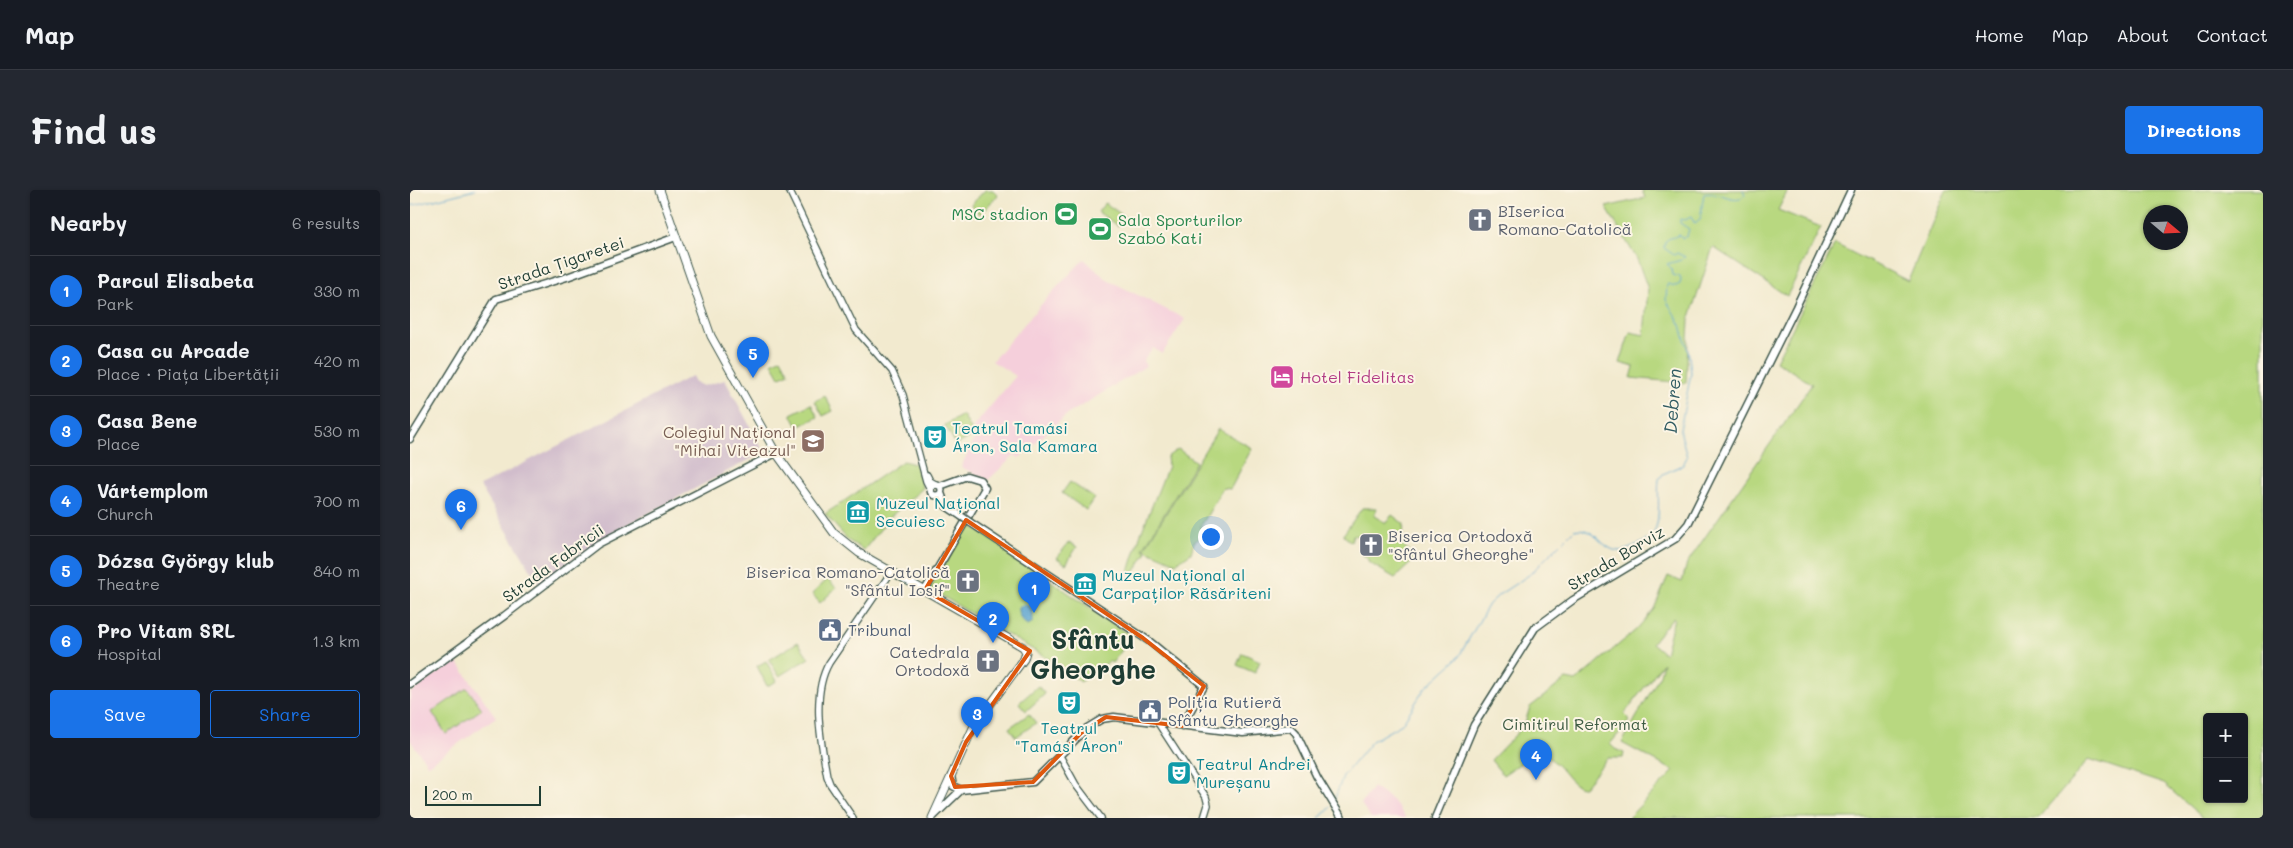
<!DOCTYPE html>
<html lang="en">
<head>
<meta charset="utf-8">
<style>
	:root { --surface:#171b24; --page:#242831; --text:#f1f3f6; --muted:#9ea1a6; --line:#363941; --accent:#1a73e8 }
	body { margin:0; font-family:Mali,sans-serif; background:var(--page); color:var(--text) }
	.controls { position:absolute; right:15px; bottom:15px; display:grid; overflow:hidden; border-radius:5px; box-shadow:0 1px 4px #0004 }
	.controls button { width:45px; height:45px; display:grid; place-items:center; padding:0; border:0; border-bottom:1px solid var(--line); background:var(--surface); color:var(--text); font:25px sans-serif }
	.compass { position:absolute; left:1733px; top:15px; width:45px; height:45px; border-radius:50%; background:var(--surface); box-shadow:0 1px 4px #0004; rotate:109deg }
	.scale { position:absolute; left:15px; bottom:12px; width:116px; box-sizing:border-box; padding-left:5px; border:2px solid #1f3d34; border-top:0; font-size:14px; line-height:18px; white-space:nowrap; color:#1f3d34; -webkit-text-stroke:4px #fcf5e5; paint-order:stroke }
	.you { position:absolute; left:800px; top:346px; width:18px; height:18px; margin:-12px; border:4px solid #fff; border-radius:50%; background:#1a73e8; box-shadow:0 0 0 8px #1a73e833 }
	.badge { display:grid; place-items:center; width:32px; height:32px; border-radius:50%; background:var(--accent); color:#fff; font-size:16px; font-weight:700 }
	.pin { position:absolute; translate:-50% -41px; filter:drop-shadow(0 1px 2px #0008) }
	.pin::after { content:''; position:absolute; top:26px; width:18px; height:15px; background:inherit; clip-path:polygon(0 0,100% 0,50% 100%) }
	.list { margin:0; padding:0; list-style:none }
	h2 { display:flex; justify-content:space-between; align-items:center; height:65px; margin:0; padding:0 20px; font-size:21px }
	h2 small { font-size:16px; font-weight:400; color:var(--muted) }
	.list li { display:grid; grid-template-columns:32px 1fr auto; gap:15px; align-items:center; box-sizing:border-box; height:70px; padding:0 20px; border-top:1px solid var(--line) }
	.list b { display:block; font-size:19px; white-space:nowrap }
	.list p { margin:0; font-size:16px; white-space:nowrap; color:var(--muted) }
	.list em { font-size:16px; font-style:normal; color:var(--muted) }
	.actions { display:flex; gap:10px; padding:15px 20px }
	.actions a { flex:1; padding:11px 0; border:1px solid var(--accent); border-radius:5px; text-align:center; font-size:18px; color:var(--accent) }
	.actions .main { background:var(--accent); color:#fff }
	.map { position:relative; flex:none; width:1853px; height:628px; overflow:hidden; border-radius:5px }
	header { display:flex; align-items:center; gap:30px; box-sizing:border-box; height:70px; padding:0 25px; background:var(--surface); border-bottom:1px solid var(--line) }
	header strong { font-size:24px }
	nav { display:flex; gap:28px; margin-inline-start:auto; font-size:18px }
	.intro { display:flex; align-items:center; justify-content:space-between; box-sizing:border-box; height:120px; padding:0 30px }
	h1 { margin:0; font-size:35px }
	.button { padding:12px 22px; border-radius:5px; background:var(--accent); color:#fff; font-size:18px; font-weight:700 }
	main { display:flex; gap:30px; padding:0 30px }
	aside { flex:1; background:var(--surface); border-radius:5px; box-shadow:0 1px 4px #0004 }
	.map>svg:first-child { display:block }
	.built { fill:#f5cfdb }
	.industrial { fill:#d1bdcc }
	.green { fill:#b8d880; stroke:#6c8a5a; fill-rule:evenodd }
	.water { fill:#56a2cf; stroke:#3a7082 }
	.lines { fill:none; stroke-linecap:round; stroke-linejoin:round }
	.stream { stroke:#56a2cf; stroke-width:1 }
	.tertiary-casing { stroke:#3f574b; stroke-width:8 }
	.secondary-casing { stroke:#3f574b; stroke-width:9 }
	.primary-casing { stroke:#3f574b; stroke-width:9 }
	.tertiary { stroke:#fff; stroke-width:5.5 }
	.secondary { stroke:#fff; stroke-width:6 }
	.primary { stroke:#fff; stroke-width:7 }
	.secondary-bridge-casing { stroke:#3f574b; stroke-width:9; stroke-linecap:butt }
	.secondary-bridge { stroke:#fff; stroke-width:6 }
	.marked { fill:none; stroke:#de580e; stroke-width:4; stroke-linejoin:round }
	.labels { text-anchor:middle; stroke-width:4; stroke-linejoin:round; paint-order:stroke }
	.worship-label { font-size:16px; fill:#5b616d; stroke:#fcf5e5; text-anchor:start }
	.leisure-label { font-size:16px; fill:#27864d; stroke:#fcf5e5; text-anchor:end }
	.street-label { font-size:16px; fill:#1f3d34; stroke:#fcf5e5 }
	.hotel-label { font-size:16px; fill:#b23c85; stroke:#fcf5e5; text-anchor:start }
	.culture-label { font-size:16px; fill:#0d838f; stroke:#fcf5e5; text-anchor:start }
	.education-label { font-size:16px; fill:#785e54; stroke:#fcf5e5; text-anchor:end }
	.service-label { font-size:16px; fill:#4e5e75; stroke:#fcf5e5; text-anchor:start }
	.park-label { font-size:16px; fill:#3e5c43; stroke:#fcf5e5 }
	.water-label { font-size:18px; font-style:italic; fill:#305b62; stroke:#fcf5e5 }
	.town-label { font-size:26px; font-weight:bold; fill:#1f3d34; stroke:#fcf5e5 }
</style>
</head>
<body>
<header>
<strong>Map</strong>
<nav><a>Home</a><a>Map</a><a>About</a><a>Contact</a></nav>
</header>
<div class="intro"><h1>Find us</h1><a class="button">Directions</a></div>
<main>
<aside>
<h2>Nearby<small>6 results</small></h2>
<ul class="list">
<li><span class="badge">1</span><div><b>Parcul Elisabeta</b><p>Park</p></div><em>330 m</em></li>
<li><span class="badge">2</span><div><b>Casa cu Arcade</b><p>Place · Piața Libertății</p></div><em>420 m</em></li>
<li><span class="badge">3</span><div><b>Casa Bene</b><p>Place</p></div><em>530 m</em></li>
<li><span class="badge">4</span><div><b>Vártemplom</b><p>Church</p></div><em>700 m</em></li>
<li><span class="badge">5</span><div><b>Dózsa György klub</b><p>Theatre</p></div><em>840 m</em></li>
<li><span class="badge">6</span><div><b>Pro Vitam SRL</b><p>Hospital</p></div><em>1.3 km</em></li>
</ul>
<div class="actions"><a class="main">Save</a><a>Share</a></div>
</aside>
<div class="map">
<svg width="1853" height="628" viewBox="0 0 1853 628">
	<rect width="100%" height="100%" fill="#fcf5e5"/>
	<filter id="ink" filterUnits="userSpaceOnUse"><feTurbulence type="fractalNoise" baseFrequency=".02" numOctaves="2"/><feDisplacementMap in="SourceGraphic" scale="10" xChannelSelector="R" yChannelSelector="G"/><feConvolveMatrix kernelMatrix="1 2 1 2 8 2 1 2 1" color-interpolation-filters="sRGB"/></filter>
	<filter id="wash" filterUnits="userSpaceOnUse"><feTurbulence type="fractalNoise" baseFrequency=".0096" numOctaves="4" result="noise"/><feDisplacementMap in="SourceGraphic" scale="20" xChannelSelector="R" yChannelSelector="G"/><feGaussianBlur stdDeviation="1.12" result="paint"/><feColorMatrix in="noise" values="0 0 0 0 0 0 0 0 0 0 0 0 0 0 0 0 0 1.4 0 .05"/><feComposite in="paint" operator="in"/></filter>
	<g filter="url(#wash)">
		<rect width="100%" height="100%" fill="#f2eacf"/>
		<path class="built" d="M674,69l22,20 79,40 -2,3 -21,32 -9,-6 -10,13 3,5 -81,50 -46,42 -4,-3 -27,25 -27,-13 15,-31 -3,-9 43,-51 -24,-15 55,-63z
			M46,470l40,57 -68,48 -18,-25v-47z
			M963,597l20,14 13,17h-35l-10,-14z"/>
		<path class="industrial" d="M282,186l3,6 8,4 22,-6 39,72 -164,87 -61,45 -59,-98z"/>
		<path class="green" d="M575,0h8l5,5 -18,19 -9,-9z
			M1232,0h146l-10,20 43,17 -34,69 -74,-49 -24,73 -3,63 -55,-5 3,-11 -14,-4 10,-31 14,3 4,-46 -11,-30 -31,-52 39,-9z
			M1536,0h317v628h-60l-39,-34 -75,-25 -50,59h-411l46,-47 -52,-28 38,-68 3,-12 -39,51 6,6 -20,24 5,5 9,4 -1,5h-15l-24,29c-14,1 -23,-25 -39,-31l-18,3 -24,16 -12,-15 33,-34 6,-19 36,-28 10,2 61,-52 17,-20 14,-33 14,6 5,-19 125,-179 -36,-23 59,-117 73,37zM1740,22h30v30h-30zM1263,427l1,1 -9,36 -13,-11zM1797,527h37v82h-37z
			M695,13l20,14 -7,9 -20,-14z
			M371,168l8,15 -9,4 -8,-14z
			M415,206l8,15 -10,5 -8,-15z
			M401,214l7,13 -20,10 -7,-13z
			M553,225l11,20 -18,10 -11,-20z
			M808,239l34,19 -20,38 -2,3 -7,-1 -22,38 3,9 -10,7 -3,11 -15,10 -32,-14z
			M768,259l18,13 -53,87 4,3 -14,22 -4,-2 11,-36 28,-70 -1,-9z
			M493,271l12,3 8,24 -33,29 -26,33 -15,-9 -24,-27z
			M660,292l24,16 -8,12 -24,-17z
			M952,318h15l-3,8 12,7 6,-8 12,9 -2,21 14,13 -21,20 -27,-16v-3l-8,-7 2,-16 -9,-1 -2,7 -8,-7z
			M559,334l163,113 -20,26 -3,-2c-9,9 -20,12 -28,21l-39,-27 -112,-66z
			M659,352l8,5 -11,17 -9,-6z
			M418,389l8,9 -16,15 -8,-9z
			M388,452l11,16 -30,18 -10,-16z
			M832,463l18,8 -5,12 -18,-8z
			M356,471l11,20 -10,5 -10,-20z
			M628,496l7,8 -19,17 -7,-8z
			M57,498l15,21 -36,25 -14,-22z
			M619,524l7,9 -20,14 -7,-9z"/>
		<path class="water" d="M615,414l4,1 4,7v10l-5,3c-6,-2 -11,-11 -10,-18z"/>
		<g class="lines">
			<path class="stream" d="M0,16l65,-16
				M924,611l9,-25 29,-35 30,-17 23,-36 33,-30 31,-54 11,-10 29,-19 45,-45c21,-5 27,20 45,21 7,0 16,-5 22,-8 6,-3 12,-6 14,-13 6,-14 2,-35 4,-51l4,-5 20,-9 4,-8 -7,-27 11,-57 -2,-18 -8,-30 -15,-25 1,-16 9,2 4,-2 1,-4 -1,-3 -7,-2 -1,-6 -5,-5 14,-4 4,-3 -8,-4 -3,2 -10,-7c0,-11 7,-9 15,-13l4,3 4,-2 2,-7 -9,-6v-4l5,1 6,-3 4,7 5,-4 4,-27c14,-3 31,12 41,2l-2,-5
				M909,628l12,-11"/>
		</g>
	</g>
	<g filter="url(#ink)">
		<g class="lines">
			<defs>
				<path id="tertiary" d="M379,0l67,140 36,41 11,24 23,86 5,10
					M517,285l3,6 7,4
					M748,533l48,74 2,8 -4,13
					M650,566l16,29 25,33
					M443,628l-23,-34 -3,-8c-6,-34 -16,-82 2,-113l63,-92"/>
				<path id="secondary" d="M0,249l86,-140 71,-22 109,-40
					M520.5 300a5.5 5.5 0 1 1 11 0a5.5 5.5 0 1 1-11 0Z
					M531,303l5,13 15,10
					M561,333l178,118 55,45 -22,40
					M515,400l60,-102 -5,-8 -13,-4 -27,10
					M0,494l94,-68 94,-72 178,-91
					M541,586l2,10 8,4
					M524,626l27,-26 72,-8 54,-54 15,-9 12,-2 129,16 48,-5 5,5 21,44 25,41
					M1025,628l39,-93 61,-97 38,-28 102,-61 13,-15 108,-217 55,-117"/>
				<path id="primary" d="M250,0l51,146 65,117 58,80 25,20 147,84 17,10 3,5 -2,7 -51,69 -41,90"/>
			</defs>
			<use href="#tertiary" class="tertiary-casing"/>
			<use href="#secondary" class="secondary-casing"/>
			<use href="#primary" class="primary-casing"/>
			<use href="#tertiary" class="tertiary"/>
			<use href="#secondary" class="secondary"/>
			<use href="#primary" class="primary"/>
			<defs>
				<path id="secondary-bridge" d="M551,326l10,7"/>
			</defs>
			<use href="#secondary-bridge" class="secondary-bridge-casing"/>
			<use href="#secondary-bridge" class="secondary-bridge"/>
		</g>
	</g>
	<path class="marked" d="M556,330l177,118 61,48 -22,40 -76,-9 -25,16 -48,49 -78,5 -4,-11 15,-34 64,-91 -105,-61z"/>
	<defs>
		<symbol id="stadium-square" viewBox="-11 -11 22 22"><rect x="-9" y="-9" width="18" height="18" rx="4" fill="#2e9e5b" stroke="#fcf5e5"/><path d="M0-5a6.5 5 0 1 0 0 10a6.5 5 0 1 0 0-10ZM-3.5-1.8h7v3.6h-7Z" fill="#fff"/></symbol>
		<symbol id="church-square" viewBox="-11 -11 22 22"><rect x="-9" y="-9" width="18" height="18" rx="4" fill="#6b7280" stroke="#fcf5e5"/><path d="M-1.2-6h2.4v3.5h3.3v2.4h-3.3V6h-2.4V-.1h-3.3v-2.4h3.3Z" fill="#fff"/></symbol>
		<symbol id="hotel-square" viewBox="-11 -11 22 22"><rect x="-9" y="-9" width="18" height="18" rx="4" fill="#d1479c" stroke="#fcf5e5"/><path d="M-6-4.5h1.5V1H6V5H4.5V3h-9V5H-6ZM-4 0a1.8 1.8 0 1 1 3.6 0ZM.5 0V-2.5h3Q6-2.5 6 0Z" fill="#fff"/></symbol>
		<symbol id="theatre-square" viewBox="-11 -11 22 22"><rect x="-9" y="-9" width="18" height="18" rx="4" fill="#0f9aa8" stroke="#fcf5e5"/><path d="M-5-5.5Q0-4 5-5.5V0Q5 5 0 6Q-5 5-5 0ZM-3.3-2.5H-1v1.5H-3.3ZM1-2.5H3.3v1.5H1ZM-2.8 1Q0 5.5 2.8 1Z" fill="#fff"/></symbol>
		<symbol id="school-square" viewBox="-11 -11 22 22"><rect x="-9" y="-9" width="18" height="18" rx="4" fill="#8d6e63" stroke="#fcf5e5"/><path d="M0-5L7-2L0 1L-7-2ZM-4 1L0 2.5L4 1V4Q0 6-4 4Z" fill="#fff"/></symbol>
		<symbol id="museum-square" viewBox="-11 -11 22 22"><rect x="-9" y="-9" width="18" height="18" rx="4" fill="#0f9aa8" stroke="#fcf5e5"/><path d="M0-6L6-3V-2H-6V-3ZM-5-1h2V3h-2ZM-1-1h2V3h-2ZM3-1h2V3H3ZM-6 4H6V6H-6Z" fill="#fff"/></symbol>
		<symbol id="civic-square" viewBox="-11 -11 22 22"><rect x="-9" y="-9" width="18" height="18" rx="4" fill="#5c6f8a" stroke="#fcf5e5"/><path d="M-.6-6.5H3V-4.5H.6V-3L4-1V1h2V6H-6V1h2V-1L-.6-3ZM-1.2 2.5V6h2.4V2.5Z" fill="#fff"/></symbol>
	</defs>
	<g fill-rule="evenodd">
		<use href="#stadium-square" x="642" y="10" width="28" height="28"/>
		<use href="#church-square" x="1056" y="16" width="28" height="28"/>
		<use href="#stadium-square" x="676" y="25" width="28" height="28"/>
		<use href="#hotel-square" x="858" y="173" width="28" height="28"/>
		<use href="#theatre-square" x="511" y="233" width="28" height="28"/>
		<use href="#school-square" x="389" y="237" width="28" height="28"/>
		<use href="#museum-square" x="434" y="308" width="28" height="28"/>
		<use href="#church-square" x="947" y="341" width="28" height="28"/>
		<use href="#church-square" x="544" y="377" width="28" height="28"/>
		<use href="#museum-square" x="661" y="380" width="28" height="28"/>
		<use href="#civic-square" x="406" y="426" width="28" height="28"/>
		<use href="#church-square" x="564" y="457" width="28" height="28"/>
		<use href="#theatre-square" x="645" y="499" width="28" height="28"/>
		<use href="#civic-square" x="726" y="507" width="28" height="28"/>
		<use href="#theatre-square" x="755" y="569" width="28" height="28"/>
	</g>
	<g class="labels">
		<g class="worship-label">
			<text x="1088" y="27">BIserica<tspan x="1088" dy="18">Romano-Catolică</tspan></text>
			<text x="978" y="352">Biserica Ortodoxă<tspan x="978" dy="18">"Sfântul Gheorghe"</tspan></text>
			<text x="540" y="388" text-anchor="end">Biserica Romano-Catolică<tspan x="540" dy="18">"Sfântul Iosif"</tspan></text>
			<text x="560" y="468" text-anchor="end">Catedrala<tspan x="560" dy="18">Ortodoxă</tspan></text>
		</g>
		<g class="leisure-label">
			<text x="638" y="30">MSC stadion</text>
			<text x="708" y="36" text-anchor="start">Sala Sporturilor<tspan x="708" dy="18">Szabó Kati</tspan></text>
		</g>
		<g class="street-label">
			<text transform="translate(151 73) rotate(-19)" y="6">Strada Țigaretei</text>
			<text transform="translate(1206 368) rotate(-31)" y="6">Strada Borviz</text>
			<text transform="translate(143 373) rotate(-36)" y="6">Strada Fabricii</text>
		</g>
		<g class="hotel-label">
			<text x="890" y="193">Hotel Fidelitas</text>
		</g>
		<g class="culture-label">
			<text x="542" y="244">Teatrul Tamási<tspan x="542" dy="18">Áron, Sala Kamara</tspan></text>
			<text x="466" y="319">Muzeul Național<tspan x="466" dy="18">Secuiesc</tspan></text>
			<text x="692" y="391">Muzeul Național al<tspan x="692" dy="18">Carpaților Răsăriteni</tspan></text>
			<text x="659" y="544" text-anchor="middle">Teatrul<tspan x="659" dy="18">"Tamási Áron"</tspan></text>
			<text x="786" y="580">Teatrul Andrei<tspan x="786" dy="18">Mureșanu</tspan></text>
		</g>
		<g class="education-label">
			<text x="386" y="248">Colegiul Național<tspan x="386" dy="18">"Mihai Viteazul"</tspan></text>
		</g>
		<g class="service-label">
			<text x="438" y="446">Tribunal</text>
			<text x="758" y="518">Poliția Rutieră<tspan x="758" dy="18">Sfântu Gheorghe</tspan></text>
		</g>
		<g class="park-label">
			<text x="1165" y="540">Cimitirul Reformat</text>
		</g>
		<g class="water-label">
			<text transform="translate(1263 211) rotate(-86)" y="6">Debren</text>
		</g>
		<g class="town-label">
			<text x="683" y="459">Sfântu<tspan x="683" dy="30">Gheorghe</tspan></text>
		</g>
	</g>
</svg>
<div class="controls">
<button>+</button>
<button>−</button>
</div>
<svg class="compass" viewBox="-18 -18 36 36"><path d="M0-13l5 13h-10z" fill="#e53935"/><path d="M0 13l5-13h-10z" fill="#9ea1a6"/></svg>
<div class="scale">200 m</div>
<div class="you"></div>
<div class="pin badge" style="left:624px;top:423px">1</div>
<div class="pin badge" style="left:583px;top:453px">2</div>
<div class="pin badge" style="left:567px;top:548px">3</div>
<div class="pin badge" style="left:1126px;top:590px">4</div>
<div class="pin badge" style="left:343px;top:188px">5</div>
<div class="pin badge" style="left:51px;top:340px">6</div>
</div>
</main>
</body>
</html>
